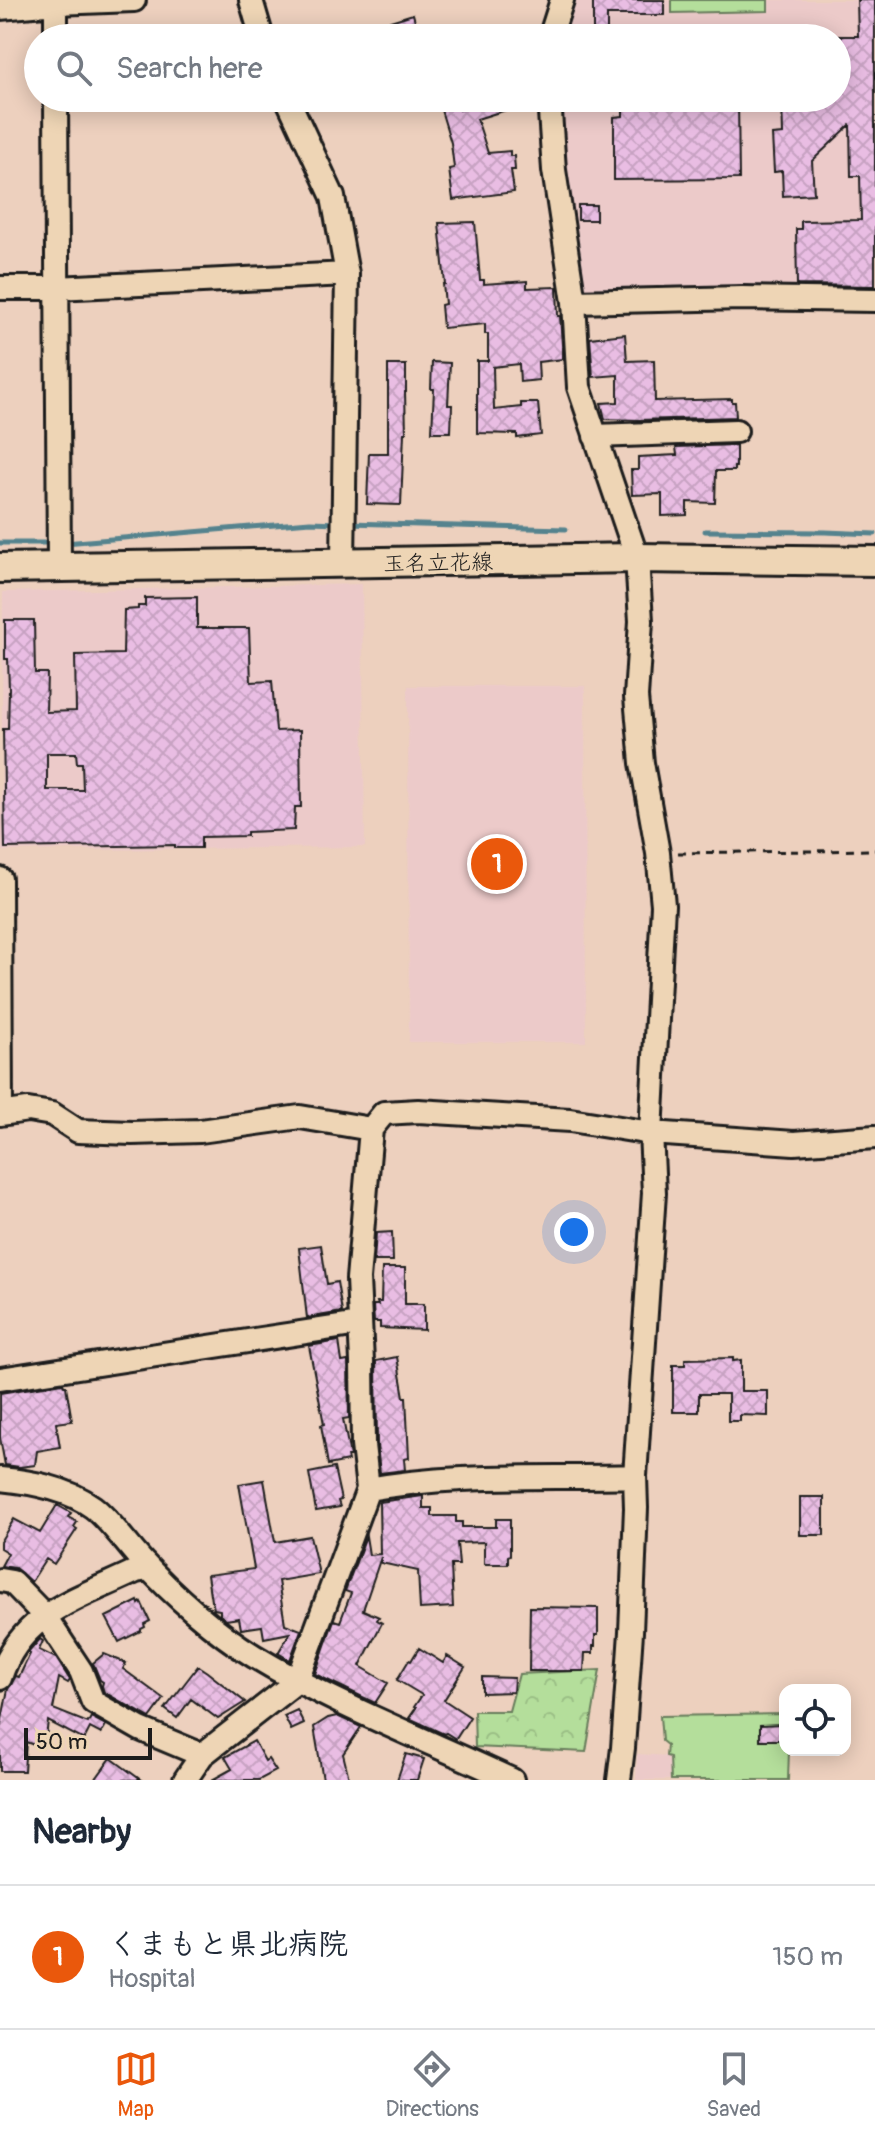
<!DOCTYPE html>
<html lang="en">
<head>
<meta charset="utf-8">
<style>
	:root { --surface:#fff; --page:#f6f6f7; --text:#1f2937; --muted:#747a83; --line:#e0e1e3; --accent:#ea580c }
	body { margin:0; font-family:Pangolin,"Klee One",sans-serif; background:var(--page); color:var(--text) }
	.controls { position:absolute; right:24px; bottom:24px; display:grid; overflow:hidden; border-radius:16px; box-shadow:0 4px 20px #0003 }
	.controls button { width:72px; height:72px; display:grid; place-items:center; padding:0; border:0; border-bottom:2px solid var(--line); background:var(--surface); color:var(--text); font:40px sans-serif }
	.scale { position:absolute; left:24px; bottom:20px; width:128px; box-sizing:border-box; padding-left:8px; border:4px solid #1c1c1c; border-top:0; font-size:22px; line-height:28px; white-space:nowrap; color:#1c1c1c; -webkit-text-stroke:6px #eed5b5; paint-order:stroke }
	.you { position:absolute; left:574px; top:1232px; width:28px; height:28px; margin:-20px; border:6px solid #fff; border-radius:50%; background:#1a73e8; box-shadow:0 0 0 12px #1a73e833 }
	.badge { display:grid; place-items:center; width:52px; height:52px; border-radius:50%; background:var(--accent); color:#fff; font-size:26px; font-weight:700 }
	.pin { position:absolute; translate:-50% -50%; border:4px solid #fff; box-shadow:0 2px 8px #0006 }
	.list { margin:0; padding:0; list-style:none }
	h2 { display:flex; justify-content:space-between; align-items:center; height:104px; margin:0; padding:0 32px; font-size:34px }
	h2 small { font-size:26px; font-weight:400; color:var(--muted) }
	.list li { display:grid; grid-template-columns:52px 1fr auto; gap:24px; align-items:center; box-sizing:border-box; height:144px; padding:0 32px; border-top:2px solid var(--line) }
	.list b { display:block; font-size:30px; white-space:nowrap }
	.list p { margin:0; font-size:26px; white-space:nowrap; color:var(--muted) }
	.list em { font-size:26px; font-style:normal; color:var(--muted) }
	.icon { flex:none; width:44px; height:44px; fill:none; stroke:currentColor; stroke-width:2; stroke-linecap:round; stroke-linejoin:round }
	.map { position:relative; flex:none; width:875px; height:1780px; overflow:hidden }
	.search { position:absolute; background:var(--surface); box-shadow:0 4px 20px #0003; left:24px; right:24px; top:24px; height:88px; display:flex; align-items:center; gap:20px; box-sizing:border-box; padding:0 28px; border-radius:44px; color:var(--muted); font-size:30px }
	.sheet { height:248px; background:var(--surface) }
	nav { display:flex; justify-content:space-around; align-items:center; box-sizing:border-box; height:112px; border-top:2px solid var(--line); background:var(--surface); font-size:22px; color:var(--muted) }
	nav a { display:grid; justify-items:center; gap:4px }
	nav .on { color:var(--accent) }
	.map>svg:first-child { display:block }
	.built { fill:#eccac9 }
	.park { fill:url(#park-crowns); stroke:#687d5c; stroke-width:2 }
	.garden { fill:#b4de9b; stroke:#687d5c; stroke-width:2 }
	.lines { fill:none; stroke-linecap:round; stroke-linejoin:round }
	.stream { stroke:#54838e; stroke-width:5 }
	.building { fill:url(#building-cross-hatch); stroke:#1c1c1c; stroke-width:2; fill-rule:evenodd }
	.minor-casing { stroke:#1c1c1c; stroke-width:28 }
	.major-casing { stroke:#1c1c1c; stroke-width:34 }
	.path { stroke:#1c1c1c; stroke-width:3; stroke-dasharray:8 6; stroke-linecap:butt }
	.minor { stroke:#eed5b5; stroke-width:22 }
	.major { stroke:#eed5b5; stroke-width:28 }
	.labels { text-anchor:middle; stroke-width:7; stroke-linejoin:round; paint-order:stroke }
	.street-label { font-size:22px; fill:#1c1c1c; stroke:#eed5b5 }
</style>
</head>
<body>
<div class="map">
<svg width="875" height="1780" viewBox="0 0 875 1780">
	<defs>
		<pattern id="park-crowns" width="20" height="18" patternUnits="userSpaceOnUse" patternTransform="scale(2)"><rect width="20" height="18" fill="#b4de9b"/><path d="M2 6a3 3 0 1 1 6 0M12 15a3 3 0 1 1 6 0" fill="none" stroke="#9abe85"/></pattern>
		<pattern id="building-cross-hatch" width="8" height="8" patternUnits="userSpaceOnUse" patternTransform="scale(2)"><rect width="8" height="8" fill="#e9bde3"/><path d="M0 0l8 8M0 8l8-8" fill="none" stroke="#c7a2c2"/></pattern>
	</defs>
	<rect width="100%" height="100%" fill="#edd0be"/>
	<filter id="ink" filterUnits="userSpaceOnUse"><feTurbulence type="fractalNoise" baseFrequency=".0125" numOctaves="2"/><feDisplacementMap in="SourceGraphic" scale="16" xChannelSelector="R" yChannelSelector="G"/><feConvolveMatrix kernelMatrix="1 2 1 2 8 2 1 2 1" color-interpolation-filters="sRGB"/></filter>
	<g filter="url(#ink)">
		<path class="built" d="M569,0h306v294l-293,3 -23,-199h278v-60h-280z
			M362,584l3,263 -364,4 2,-259z
			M408,686h177l1,356h-177z
			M637,1754l33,2 1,24h-35z"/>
		<path class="park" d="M600,1670l-14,82 -111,-5 -1,-36h35l10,-37z"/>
		<path class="garden" d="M672,0h96v11l-96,2z
			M785,1714v36h4l-1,30h-117l-1,-23 -4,-1 1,-11 -5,-4 -2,-25z"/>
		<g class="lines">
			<path class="stream" d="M348,523l218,6
				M705,531l120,1 50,2
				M0,543h51
				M65,543l245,-21 28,1"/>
		</g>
		<path class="building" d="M593,0h71v15h-57v23h-14z
			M857,0h18v286l-78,-1 -1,-56h5v-8l60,-1 -1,-44h-9l-1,-51 -38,36 2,33 -31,2 -1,-25 -8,1 -2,-37 11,-1 -1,-34 55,-2v-62h21z
			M413,14l7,24h-60v-2l25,-9 -1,-4z
			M490,98h15l4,11 -32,10 11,34 22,-2v5h4l1,14h-4l3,22 -61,8 -4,-31 5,-1 -3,-25 -10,-33 18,-6 1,6 30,-9z
			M631,98h107l1,81 -125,1v-63l9,-1v-14h8z
			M578,205h18v15h-18z
			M475,222l5,58h4v4l43,-3v7l30,-1 1,29h2l3,43 -25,3 1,18 -19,2 -1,-18 -26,3 1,43 27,-3v-4h17l3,32 -24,3v-4l-40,-1v-72h11v-27h-3v-10l-42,4 -2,-23 4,-1 -2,-20h2l-6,-61z
			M625,334l2,27 27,-1 1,41 77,-2v3h3l1,15 -97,3 -34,-1 -4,-16 17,-1v-27l-25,2 -3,-39z
			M432,362l18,1 -2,42h4l-1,27h-19l2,-43h-3z
			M388,365h18v27h-1l1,41h-2l-3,72 -34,-1 2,-51h19z
			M736,445v22h-2v4h-18l-1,32 -28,-1v13l-25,1v-22l-30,1 -1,-25h7v-13l39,-2 -1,-8z
			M197,597v31h52l2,54 21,-1 4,50 24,-1 1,77h-6l-1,23 -47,2v4l-46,1v11h-26v-3l-170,3 -2,-119h5l1,-40 -1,-30h-3v-39h29l1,53h12l-1,39 30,-1 -1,-56 48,-1 1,-44 14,-1v-3h7v-8zM47,753h29l1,10h5l1,27h-36z
			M392,1232l1,29h-19l2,-28z
			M321,1245l6,39 10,-2 5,30 -35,6 -8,-70z
			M382,1268h23v36h19v26l-44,-2v-6h-6l-1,-17h5l-1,-3h4z
			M339,1341l3,21 6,-1 1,57 -6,1 7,37h-3l1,5 -20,4 -7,-40 3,-1 -15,-78z
			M397,1357l7,40h2l3,61 -5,1 1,11 -25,3 -3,-28 -1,-84z
			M733,1358v3l8,-1v31h27v25l-28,-1v6h-12v-27h-29v18h-26v-47h12v-6z
			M63,1383l1,3h2l6,35 -16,2 4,24 -23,4 -2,14 -15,2 -15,-2 -5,-27v-45z
			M334,1468l7,32 -3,1 2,6 -24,4 -7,-38z
			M264,1480l11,62 35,-6 9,38 -41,7 7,43 16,6 -11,30 -12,-7 12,-20 -26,5 -2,-12 -21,3 -2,-11 -13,2 -6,-5v-5l-6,-1 -2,-8h-1l-4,-26 47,-6 -15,-85z
			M423,1496v12h9v8h24v6h6v5h34v-8h14v36l-2,1v8h-24v-22l-27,1 2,22h-8l2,42 -33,2 -2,-38 -37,-8v-6l-18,53 16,7 -2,3 5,3 -22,43 28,17 -13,20 -60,-29 19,-54 6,2 11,-29 -6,-2 21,-55 3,19 11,-1 -1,-52z
			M800,1497h24v38h-24z
			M57,1505l14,8 -3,4 9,5 -3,5 3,2 -23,35 -8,-5 -15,23 -16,-14 -14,-2 7,-13 -8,-5v-6l14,-23 26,14z
			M138,1601l1,3 2,-2 9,19 -6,3 1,3 -4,2v2l-22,11 -13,-25z
			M530,1607l68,1v27h-3v11h-2v7h-8l-1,18h-55z
			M40,1639l3,2 -4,9 17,8 14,22 -2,3 -9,-5 -6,31 35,14 3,-6 15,8 -5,9 -11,-6 -6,12 -36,-19 -2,17 -4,10 -16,-6 -2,29h-24v-42l8,-40 8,-13 3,1 11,-23 -2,-1z
			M419,1648l24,15 4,-7 18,11 -21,33 26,17 -14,22 -10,-6 -2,1 -35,-16 7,-10 -2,-1 8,-12 -25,-15 12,-20 2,1z
			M104,1654l22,9 -3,6 41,30 -14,19 -46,-26 -2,-6 1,-4 -3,-2 -7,-17z
			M198,1666l9,6 38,30 -27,17 -27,-20 -14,19 -12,-9z
			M482,1677l32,1 -1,14 -31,1z
			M297,1710l7,14 -13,6 -7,-14z
			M337,1716l24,11 -18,27 6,24 -26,2 -9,-53 14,-9z
			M782,1724v16h-22v-15z
			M254,1741l11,20 3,-2 8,12 -17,9h-47l20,-11 -7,-12z
			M406,1754l18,5 -7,21h-20z
			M111,1758l30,22h-46z"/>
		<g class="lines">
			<defs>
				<path id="minor" d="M251,0l11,38
					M56,3v35
					M0,8l56,-5 78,-3
					M550,38l12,-38
					M56,98l3,469
					M287,98l46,99 14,77 -4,290
					M549,98l5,72 20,132 5,85 58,171 4,63 -5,76 6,66 16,90 5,52 -12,228 3,60 -19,283 1,32 -5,124 -8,116 -4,32
					M0,288h56l291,-14
					M574,302l168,-4 133,2
					M595,436l141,-5
					M0,879l1,235
					M0,1114l28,-4 24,4 26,17 54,2 68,-2 100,-14 71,12
					M0,1379l359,-55
					M0,1479c31,3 67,9 93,28 17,13 34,38 49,54 31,34 73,71 112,95 81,49 172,84 258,124
					M368,1489c88,-16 178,-10 267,-13
					M0,1580l12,2 32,33 37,56 12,31 47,27 62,26
					M0,1678c20,-65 80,-80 136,-107l13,-2
					M185,1780l17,-25 95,-74 71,-192 -5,-44 -1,-83 -4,-83 13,-150 13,-16 34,-2 152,9 81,13 143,10 81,-6"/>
				<path id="major" d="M0,568l637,-10 238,3"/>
			</defs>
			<use href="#minor" class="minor-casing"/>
			<use href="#major" class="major-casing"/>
			<path class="path" d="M678,853l197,-3"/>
			<use href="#minor" class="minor"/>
			<use href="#major" class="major"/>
		</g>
	</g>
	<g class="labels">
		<g class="street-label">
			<text transform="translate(438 562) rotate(-1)" y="8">玉名立花線</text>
		</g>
	</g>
</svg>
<div class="controls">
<button><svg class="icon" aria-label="locate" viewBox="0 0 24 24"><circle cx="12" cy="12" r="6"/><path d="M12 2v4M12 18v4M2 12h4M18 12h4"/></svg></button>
</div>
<div class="scale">50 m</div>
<div class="you"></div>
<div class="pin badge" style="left:497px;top:864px">1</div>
<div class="search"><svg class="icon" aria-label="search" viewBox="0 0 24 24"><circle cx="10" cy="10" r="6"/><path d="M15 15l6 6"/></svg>Search here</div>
</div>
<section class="sheet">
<h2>Nearby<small></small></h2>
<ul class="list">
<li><span class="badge">1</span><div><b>くまもと県北病院</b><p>Hospital</p></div><em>150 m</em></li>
</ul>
</section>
<nav>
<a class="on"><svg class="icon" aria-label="map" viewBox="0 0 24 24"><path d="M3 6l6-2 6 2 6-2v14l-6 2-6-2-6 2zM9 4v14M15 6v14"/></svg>Map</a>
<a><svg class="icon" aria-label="directions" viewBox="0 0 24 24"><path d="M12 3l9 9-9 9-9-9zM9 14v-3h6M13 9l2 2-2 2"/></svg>Directions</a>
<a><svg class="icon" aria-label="saved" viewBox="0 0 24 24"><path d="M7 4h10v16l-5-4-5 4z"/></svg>Saved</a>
</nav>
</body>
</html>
